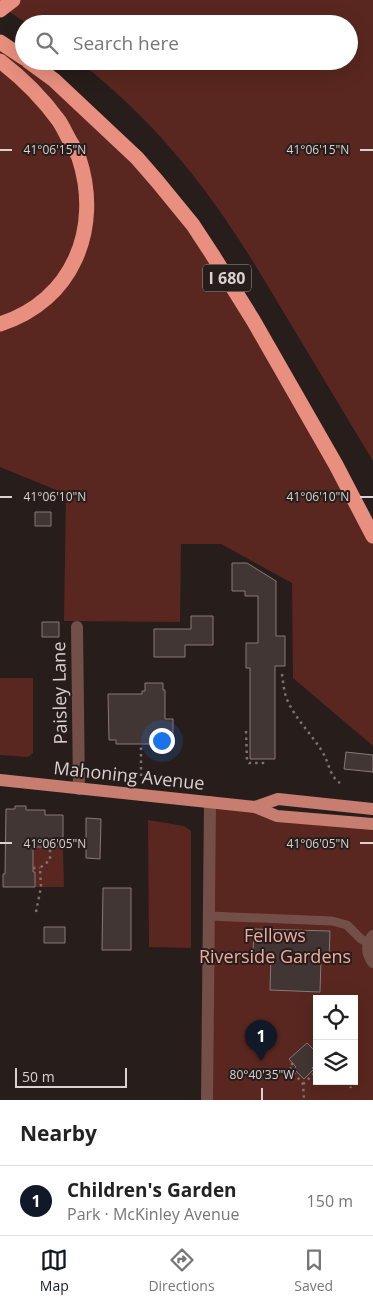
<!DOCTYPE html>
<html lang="en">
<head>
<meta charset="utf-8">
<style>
	:root { --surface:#fff; --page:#f6f6f6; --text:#222; --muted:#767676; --line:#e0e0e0; --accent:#111827 }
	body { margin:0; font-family:"Open Sans",sans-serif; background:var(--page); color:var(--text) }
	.controls { position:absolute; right:15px; bottom:15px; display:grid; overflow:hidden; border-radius:0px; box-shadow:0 5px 20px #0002 }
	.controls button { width:45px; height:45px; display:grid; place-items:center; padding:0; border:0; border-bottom:1px solid var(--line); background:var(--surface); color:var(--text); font:25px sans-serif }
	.scale { position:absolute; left:15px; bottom:12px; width:112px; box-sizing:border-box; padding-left:5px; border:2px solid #d9d2d0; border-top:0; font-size:14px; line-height:18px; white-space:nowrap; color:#d9d2d0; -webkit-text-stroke:4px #271d1b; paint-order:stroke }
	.you { position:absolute; left:161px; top:740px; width:18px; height:18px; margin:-12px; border:4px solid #fff; border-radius:50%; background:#1a73e8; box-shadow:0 0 0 8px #1a73e833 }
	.badge { display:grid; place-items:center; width:32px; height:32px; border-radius:50%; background:var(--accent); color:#fff; font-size:16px; font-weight:700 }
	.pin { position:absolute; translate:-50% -41px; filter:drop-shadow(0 1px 2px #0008) }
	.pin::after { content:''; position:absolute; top:26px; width:18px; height:15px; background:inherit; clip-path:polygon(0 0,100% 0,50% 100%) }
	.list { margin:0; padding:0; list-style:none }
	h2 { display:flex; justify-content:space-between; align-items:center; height:65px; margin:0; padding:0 20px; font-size:21px }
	h2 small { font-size:16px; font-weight:400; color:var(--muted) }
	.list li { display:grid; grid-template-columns:32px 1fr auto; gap:15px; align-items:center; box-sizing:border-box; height:70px; padding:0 20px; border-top:1px solid var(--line) }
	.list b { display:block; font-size:19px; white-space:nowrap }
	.list p { margin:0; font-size:16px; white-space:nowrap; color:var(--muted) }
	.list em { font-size:16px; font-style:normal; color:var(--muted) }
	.icon { flex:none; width:28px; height:28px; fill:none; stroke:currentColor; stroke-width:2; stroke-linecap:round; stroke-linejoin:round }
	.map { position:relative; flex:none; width:373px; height:1100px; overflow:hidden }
	.search { position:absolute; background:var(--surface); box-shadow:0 5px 20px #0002; left:15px; right:15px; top:15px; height:55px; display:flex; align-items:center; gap:12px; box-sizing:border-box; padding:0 18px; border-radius:28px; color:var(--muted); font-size:19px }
	.sheet { height:135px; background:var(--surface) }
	nav { display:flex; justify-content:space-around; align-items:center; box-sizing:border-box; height:70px; border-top:1px solid var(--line); background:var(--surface); font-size:14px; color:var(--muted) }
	nav a { display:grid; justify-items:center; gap:2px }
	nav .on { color:var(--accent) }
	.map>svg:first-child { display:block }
	.green { fill:#59271f; fill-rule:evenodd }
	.building { fill:#423634; stroke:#877977 }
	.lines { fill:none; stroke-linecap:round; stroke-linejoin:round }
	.path { stroke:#7b7371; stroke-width:2.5; stroke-dasharray:2.5 4; stroke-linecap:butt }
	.service { stroke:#734f48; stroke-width:9 }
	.minor { stroke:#734f48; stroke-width:12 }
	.primary { stroke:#c77d70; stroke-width:12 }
	.motorway { stroke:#e88f7f; stroke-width:15 }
	.ticks { fill:none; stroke:#d9d2d0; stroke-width:2 }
	.labels { text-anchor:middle; stroke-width:4; stroke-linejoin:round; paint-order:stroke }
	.shield { fill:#271d1b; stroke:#a49c9a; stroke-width:1 }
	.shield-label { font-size:16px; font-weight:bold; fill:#d9d2d0 }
	.street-label { font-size:18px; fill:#d9d2d0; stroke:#271d1b }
	.park-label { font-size:18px; fill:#f2ac9f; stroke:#271d1b }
	.ticks-label { font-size:12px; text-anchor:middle; fill:#d9d2d0; stroke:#271d1b; stroke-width:4; stroke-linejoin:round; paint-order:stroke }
</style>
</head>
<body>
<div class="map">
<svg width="373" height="1100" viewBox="0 0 373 1100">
	<rect width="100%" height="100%" fill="#271d1b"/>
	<path class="green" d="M13,0h360v461c-29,-48 -57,-95 -86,-143 -35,-59 -70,-117 -115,-168 -28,-33 -60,-62 -93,-89h270v-37h-321l-25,-16z
		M0,42l54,38 139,145 180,311v210l-80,-68 -1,-95 -71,-39h-40l-1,78 -116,-1 2,-127 -66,-27z
		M0,678h33v75l-5,4 -28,-2z
		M210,802l163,22v276h-166zM317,999h37v82h-37z
		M148,820l36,6 7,5v117l-42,-1z
		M33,825l30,22 1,40h-29v-15h-2z"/>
	<path class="building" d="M35,512h16v14h-16z
		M232,563h15l29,18v55h9v30h-10v93h-25v-91h-4v-25h12v-47h-13v-5h-13z
		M191,616h22v29h-28v12h-31v-28h37z
		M42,622h17v15h-17z
		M145,683h18v7h2v29h8v22h-7v3h-50v-4h-7l-1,-46h34v-3h3z
		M346,752l27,3v17l-29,-3z
		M15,806h11v4h19v5h18v32h-30v25h2v15h-32v-13h2l1,-65h9z
		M86,818l15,1 -1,40 -14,-1z
		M103,888h28v62h-29z
		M44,927h21v16h-21z
		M254,929l76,2 -1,30 -8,-1 -1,32 -50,-2 1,-35 -18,-1z
		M307,1043l10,10v10l-5,5 2,1 -10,10 -10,-10 2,-2 -7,-8z"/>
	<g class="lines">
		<path class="path" d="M282,674c1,8 2,16 4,23 8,21 26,37 37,56 6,10 7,24 17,30
			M246,731l1,30 2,2h14v-4
			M141,776v-32
			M33,868h7
			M36,912l5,-25 -1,-19 10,-8v-13
			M293,1063l-4,4 14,17 1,16
			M347,1081l4,7
			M303,1084l14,-13"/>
		<path class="service" d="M209,916l123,5 15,4 14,14 8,4"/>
		<path class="minor" d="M77,627l2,162
			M373,936c-7,9 -6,17 0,26
			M207,1100l3,-298"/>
		<path class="primary" d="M0,780l255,27 22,9 96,8
			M255,807l23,-8 95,10"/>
		<path class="motorway" d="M0,10l13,-10
			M0,42l24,16
			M0,61c21,16 43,38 59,60 4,6 7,13 11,20 3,5 7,11 9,17 23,70 -6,143 -79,166
			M28,61l26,19 83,78 20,23 36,44 19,29 41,66 83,145 37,71"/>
	</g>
	<path class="ticks" d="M0,150h12M360,150h13M0,497h12M360,497h13M0,843h12M360,843h13M262,1088v12"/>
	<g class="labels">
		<rect class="shield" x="203" y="264.5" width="48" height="27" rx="4"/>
		<g class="shield-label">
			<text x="227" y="284">I 680</text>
		</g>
		<g class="street-label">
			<text transform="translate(60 693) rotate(-91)" y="6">Paisley Lane</text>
			<text transform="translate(129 776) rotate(6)" y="6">Mahoning Avenue</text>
		</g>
		<g class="park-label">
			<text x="275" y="942">Fellows<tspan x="275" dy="21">Riverside Gardens</tspan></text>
		</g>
	</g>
	<g class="ticks-label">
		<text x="55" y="154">41°06'15"N</text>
		<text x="318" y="154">41°06'15"N</text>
		<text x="55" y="501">41°06'10"N</text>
		<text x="318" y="501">41°06'10"N</text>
		<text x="55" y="848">41°06'05"N</text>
		<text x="318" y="848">41°06'05"N</text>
		<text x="262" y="1079">80°40'35"W</text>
	</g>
</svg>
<div class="controls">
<button><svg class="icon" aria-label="locate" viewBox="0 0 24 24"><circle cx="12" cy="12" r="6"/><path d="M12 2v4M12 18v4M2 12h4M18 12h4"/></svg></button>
<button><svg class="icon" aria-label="layers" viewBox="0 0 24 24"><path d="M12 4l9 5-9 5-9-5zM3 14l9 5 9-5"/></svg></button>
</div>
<div class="scale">50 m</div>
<div class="you"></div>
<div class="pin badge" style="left:261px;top:1061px">1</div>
<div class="search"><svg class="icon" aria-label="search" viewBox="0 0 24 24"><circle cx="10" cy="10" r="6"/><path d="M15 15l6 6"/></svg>Search here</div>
</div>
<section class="sheet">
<h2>Nearby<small></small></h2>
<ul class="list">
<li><span class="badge">1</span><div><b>Children's Garden</b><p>Park · McKinley Avenue</p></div><em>150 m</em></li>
</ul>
</section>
<nav>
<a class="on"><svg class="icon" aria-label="map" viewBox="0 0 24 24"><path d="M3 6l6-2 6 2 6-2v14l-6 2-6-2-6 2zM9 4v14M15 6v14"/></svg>Map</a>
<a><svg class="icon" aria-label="directions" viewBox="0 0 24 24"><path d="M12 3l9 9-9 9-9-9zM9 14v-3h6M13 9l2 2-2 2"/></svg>Directions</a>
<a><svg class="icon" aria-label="saved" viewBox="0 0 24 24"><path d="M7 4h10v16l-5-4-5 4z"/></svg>Saved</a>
</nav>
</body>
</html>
